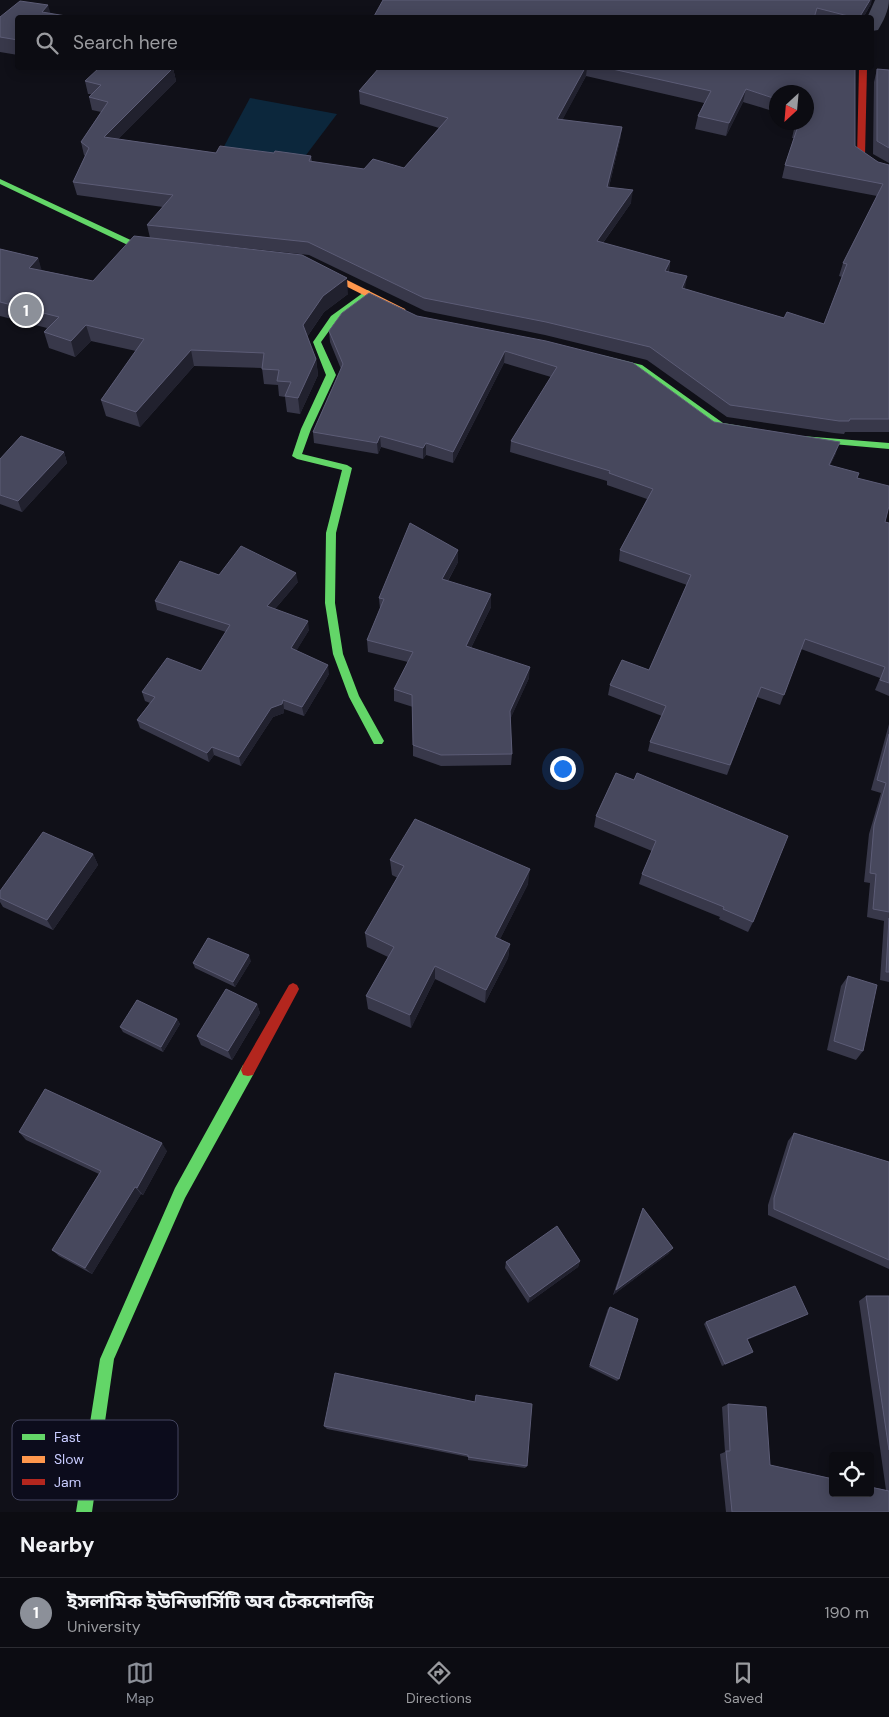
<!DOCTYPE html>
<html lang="en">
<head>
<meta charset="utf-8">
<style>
	:root { --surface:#0c0c12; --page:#1a1a20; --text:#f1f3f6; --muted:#9a9b9f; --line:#2c2c32; --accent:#8c9099 }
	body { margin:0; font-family:"DM Sans","Noto Sans Bengali",sans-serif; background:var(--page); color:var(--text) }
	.controls { position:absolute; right:15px; bottom:15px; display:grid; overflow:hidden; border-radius:5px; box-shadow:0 2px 12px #0003 }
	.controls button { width:45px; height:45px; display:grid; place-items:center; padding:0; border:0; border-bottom:1px solid var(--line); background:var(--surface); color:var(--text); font:25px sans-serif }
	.compass { position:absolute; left:769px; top:85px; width:45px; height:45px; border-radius:50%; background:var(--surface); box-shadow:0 2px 12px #0003; rotate:206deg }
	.you { position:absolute; left:562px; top:768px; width:18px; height:18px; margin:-12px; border:4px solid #fff; border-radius:50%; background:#1a73e8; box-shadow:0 0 0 8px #1a73e833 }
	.badge { display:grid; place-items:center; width:32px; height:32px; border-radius:50%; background:var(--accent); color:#fff; font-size:16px; font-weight:700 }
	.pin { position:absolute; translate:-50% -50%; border:2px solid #fff; box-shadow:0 1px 5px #0006 }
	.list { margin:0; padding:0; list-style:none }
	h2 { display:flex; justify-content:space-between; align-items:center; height:65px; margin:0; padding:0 20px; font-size:21px }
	h2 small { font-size:16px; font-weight:400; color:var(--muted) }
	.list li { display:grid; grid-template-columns:32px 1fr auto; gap:15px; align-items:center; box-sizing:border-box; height:70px; padding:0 20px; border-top:1px solid var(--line) }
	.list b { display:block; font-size:19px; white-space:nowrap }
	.list p { margin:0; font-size:16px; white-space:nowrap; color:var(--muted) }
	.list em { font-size:16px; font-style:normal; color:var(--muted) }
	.icon { flex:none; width:28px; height:28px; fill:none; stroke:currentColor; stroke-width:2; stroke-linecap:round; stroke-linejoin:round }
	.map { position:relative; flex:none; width:889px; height:1512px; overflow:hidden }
	.search { position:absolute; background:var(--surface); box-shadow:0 2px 12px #0003; left:15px; right:15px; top:15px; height:55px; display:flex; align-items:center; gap:12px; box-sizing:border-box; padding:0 18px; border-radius:5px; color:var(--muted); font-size:19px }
	.sheet { height:135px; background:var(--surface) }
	nav { display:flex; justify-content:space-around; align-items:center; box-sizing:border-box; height:70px; border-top:1px solid var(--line); background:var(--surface); font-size:14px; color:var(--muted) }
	nav a { display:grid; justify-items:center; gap:2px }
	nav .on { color:var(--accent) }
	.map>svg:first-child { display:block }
	.water { fill:#0c273c }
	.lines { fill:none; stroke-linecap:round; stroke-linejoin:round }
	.street { fill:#454759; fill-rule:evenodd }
	.fast { fill:#63d668; fill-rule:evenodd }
	.slow { fill:#ff974d; fill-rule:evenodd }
	.jam { fill:#b3261e; fill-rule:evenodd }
	.wall { fill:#38384a; fill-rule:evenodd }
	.shaded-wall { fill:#21212e }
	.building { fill:#47485d; stroke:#5c5c76 }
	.key { fill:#0c0c1c; stroke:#444560; stroke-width:1 }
	.key-label { font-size:14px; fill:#c8cbfe }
</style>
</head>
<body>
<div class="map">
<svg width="889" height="1512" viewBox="0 0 889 1512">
	<rect width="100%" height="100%" fill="#101018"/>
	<path class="water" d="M250,98l87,16 -37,49 -79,-11z"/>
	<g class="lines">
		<path class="street" d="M875,0h14c0,10 -6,22 -11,30l-6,1v-13h-5z"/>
		<path class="fast" d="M0,179l137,64 29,2 4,3 -4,3 -34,-4 -132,-63z
			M367,290l3,1v4l-33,25 -16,22 15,33 -25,54 -9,25 45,11 5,3 -16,65 -1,70 8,51 16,42 25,45 -2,3h-8l-25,-47 -16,-43 -8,-51 1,-70 16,-63 -45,-11 -5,-3 9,-27 25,-54 -13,-33 18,-26z
			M601,355l41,10 81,58 29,5 5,3 -5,3 -35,-6 -81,-59 -38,-9 -1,-2z
			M802,436l87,7v6l-90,-8v-4z
			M248,1064l5,1 2,5 -2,5 -68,123 -71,161 -22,153h-16l24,-153 75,-171 68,-123z"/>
		<path class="slow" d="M315,264l90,45 1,2 -4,3 -3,-1 -87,-44v-4z"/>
		<path class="jam" d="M859,68h8l-2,88 24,13v4l-11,-2 -21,-14z
			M293,983l4,2 2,4 -2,4 -44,82 -5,1 -5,-1 -2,-5 2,-5 46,-80z"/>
	</g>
	<path class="wall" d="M871,4l-8,14h-490z
		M0,17l18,1v37l-18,-3z
		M173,68l3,13 -58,58 98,14h58l37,3 1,6 52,7 40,-1 35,-40 -79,-24 -1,-13 20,-23h476v78l23,16 11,3v267h-44l-1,2 -10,-1 -107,-16 -80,-57 -102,-25 -120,-24 -116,-56 -111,-12 150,51 -24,18 -17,25 9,22 2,16 -18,39 -13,-2 -2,-15 -6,-1 -1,-11 -14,-1 -2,-16 -68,-2 -54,61 -34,-11 -5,-16 35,-49 -45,-10 -16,16 -26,-9 -5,-16 3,-4 -47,-12v-67l38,9 3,12 52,11 57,-43 -3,-13 16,-18 -86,-12 -4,-13 12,-26 -1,-1 -3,-13 20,-30 -9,-2 -3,-13 2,-3h-3l-3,-13zM586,76l118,27 -6,13 -3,13 31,7 17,-34 33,10v-20h30v30l-11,3 -3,13h2l-9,27 -3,13 95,18 -34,67 -4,13 3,1 -18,47 -40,-6 -99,-29 -16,-17 1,-11 -67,-18 28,-40 -22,-16 11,-47 2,-13 -60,-7z
		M877,69l12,1v93l-16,-9 1,-72z
		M417,316l297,106 122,31 -6,12 27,13 28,44 4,1v173l-14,-6 5,-12 -79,-29 -21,56 -23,-8 -30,78 -79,-24 2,-9 12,-26 -54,-21 2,-10 39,-15 38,-85 -68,-24 1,-11 27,-51 -40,-14v-4l-97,-29 1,-11 40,-64 -47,-14 -51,100 -27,-8 -3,4 -42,-12 -3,7 -64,-11 -1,-11 28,-63 -11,-27 -1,-11z
		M64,452l3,11 -45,49 -22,-8v-45z
		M458,550v12l-10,19 43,26 -20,41 58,30 -19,41 2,35 -1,11 -70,1 -28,-10v-49l-19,-6v-12l14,-27 -40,-10 -1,-12 13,-31 -1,-11z
		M219,575l79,7 -23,27 34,21 -13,21 33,23 -25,42 -20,-7v4l-11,4 -32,49 -27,-11 -5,7 -69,-34 -3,-8 13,-17 -5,-2 -3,-9 59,-21 25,-39 -69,-22 -2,-9z
		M889,724v258l-9,-2 4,-59 -17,-4 3,-34 -6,-1 5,-48 12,-41 -10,-3z
		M616,773l137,149 -5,10 -29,-13 1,-2 -81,-33 3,-10 10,-23 -58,-24 2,-11z
		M93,854l5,11 -45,65 -50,-23 -3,-5v-11z
		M390,860l138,24 -28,55 10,5 -2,14 -23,45 -50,-24 -24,49 -43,-19 -2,-13 22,-39 -21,-10 -2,-14 33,-55 -6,-3z
		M251,961l-16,26 -40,-19 -2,-5z
		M848,976l15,75 -7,9 -29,-10 14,-64z
		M257,1004l3,9 -28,47 -31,-15 -4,-9z
		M177,1019l3,5 -17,28 -40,-20 -3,-5z
		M19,1132l148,19 -24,44 -2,-1 -49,80 -33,-18 -7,-6 47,-76 -73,-34z
		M794,1133l95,29v107l-121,-54v-10l20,-64z
		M643,1208l30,40 -5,6 -55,41 27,-80z
		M580,1261l-2,6 -50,36 -23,-35 1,-6z
		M866,1296h23v216h-163l-6,-58 5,-2 -3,-45 6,-3 42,61 116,25 -27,-189z
		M610,1307l9,72 -2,2 -28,-14 19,-58z
		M804,1316l-57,24 3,14 -28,12 -18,-42 2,-2z
		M475,1402l52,64 -2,2 -57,-8v-3l-141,-28 -3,-3z"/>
	<path class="shaded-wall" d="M870,0h2l-1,4 -8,14h-4z
		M48,5l4,13 -10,-6z
		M173,68l3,13 -69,69 -3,-13z
		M585,68h2l-1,8 -30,56 1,-13z
		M746,89l-3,13 -17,34 3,-13z
		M622,127l-2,13 -14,60 1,-13z
		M633,190l-2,13 -36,51 2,-13z
		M38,258l5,16 -14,-6z
		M670,261l-2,13 -3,-3z
		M687,276l-2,13 -3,-1z
		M347,278l1,16 -24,18 -20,29 -1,-16 20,-29z
		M86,325l5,16 -16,16 -4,-16z
		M191,350l3,16 -54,61 -4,-15z
		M505,351l-1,12 -51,100v-11z
		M316,359l2,16 -18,39 -2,-16z
		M380,436l1,11 -3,7 -1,-11z
		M840,442l-4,11 -11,23 4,-11z
		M426,443v12l-3,4v-11z
		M64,452l3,11 -45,49 -4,-11z
		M458,550v12l-16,29v-12z
		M296,573l2,9 -29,34 -2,-10z
		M491,594v13l-25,51v-12z
		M308,621l1,9 -17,28 -1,-10z
		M328,665l1,9 -25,42 -2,-9z
		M530,667l-1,11 -20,44 1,-11z
		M283,700l1,9v4l-11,4 -32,49 -2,-9 32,-49z
		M212,747l2,8 -5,7 -2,-9z
		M93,854l5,11 -45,65 -6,-10z
		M530,869l-2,15 -34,67 1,-14z
		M510,944l-2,14 -23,45 1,-13z
		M249,955l2,6 -16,26 -2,-5z
		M435,966v13l-24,49 -1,-13z
		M257,1004l3,9 -28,47 -4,-9z
		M177,1019l3,5 -17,28 -2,-5z
		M162,1143l5,8 -24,44 -6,-7z
		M135,1187l6,7 -49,80 -7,-6z
		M673,1248l-5,6 -55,41 3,-5z
		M580,1261l-2,6 -50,36 2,-6z
		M808,1314l-4,2 -60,25 3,-2z
		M753,1352l-3,2 -28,12 3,-2z"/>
	<path class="building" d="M383,0h487l-11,18h-3l-39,-10 -3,10h-441z
		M20,1l28,4 -6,7 36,6h-60v22l-18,-3v-20z
		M99,68h74l-69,69 112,16 4,-7 54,7 1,-2 36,5 -2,5 55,8 9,-10 31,9 44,-50 -89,-27 20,-23h206l-28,51 65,8 -15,60 26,3 -36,51 73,20 -5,10 22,5 -5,12 102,30 3,-6 37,12 23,-60 -4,-1 40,-79 -98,-19 13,-39 -3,-1 1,-3h10v-30h-30v7l-30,-10 -17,34 -31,-7 13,-25 -103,-23h247v78l23,16 11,3v254h-39l-1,2h-10l-109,-16 -80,-58 -104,-25 -122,-24 -116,-56 -161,-17 26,-30 -100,-13 16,-34 -8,-6 27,-40 -19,-5 12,-12 -16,-4z
		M877,69l12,1v78l-12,-7z
		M134,236l168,19 45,23 -24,18 -20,29 13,34 -18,39 -13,-2 6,-14 -14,-1 2,-11 -17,-1 2,-16 -73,-3 -55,62 -35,-12 43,-61 -58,-14 -15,16 -27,-9 15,-15 -59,-15v-53l38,9 -9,10 64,13z
		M369,293l48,23 129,25 87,22 81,59 126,20 -11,23 30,8 -2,5 32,8v20l-4,16 4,1v160l-9,-3 5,-13 -80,-28 -21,56 -23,-8 -31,78 -80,-23 16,-36 -56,-21 12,-25 27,10 42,-95 -71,-25 33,-61 -44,-16 1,-2 -99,-30 46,-74 -52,-16 -52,101 -27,-9 -3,5 -43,-12 -3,7 -64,-11 30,-68 -14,-33 13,-18z
		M21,436l43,16 -46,49 -18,-6v-36z
		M410,523l48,27 -16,29 49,15 -25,52 64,21 -20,44 2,43 -71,1 -28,-10 -1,-50 -18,-6 19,-37 -46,-12 17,-41 -5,-1z
		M241,546l55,27 -29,33 41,15 -17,27 37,17 -26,42 -19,-7 -1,4 -11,4 -32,49 -27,-10 -5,6 -70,-33 18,-23 -13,-5 25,-34 34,13 29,-46 -75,-24 25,-40 39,14z
		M889,734v178l-16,-3 3,-35 -6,-1 4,-48 12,-42 -9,-3z
		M616,773l18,7 3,-7 151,63 -35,86 -30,-13 1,-2 -82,-33 14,-33 -60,-25z
		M415,819l115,50 -35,68 15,7 -24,46 -51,-24 -25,49 -44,-19 28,-49 -29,-14 39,-67 -14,-6z
		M43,832l50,22 -46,66 -47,-22v-7z
		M889,918v54h-3z
		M208,938l41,17 -16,27 -40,-19z
		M848,976l29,9 -14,66 -29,-10z
		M226,989l31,15 -29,47 -31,-15z
		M137,1000l40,19 -16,28 -41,-20z
		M45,1089l117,54 -25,45 -2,-1 -50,81 -33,-18 49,-79 -82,-39z
		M794,1133l95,29v98l-115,-51v-11z
		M643,1208l30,40 -57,42z
		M557,1226l23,35 -50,36 -24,-35z
		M795,1286l13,28 -61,25 6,13 -28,12 -19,-42z
		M866,1296h23v154z
		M610,1307l28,12 -19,60 -29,-14z
		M335,1373l140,29 1,-7 56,9 -5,62 -59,-9v-2l-144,-29z
		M728,1404l38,3 4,58 63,14v14h37v-6l19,4v21h-157l-6,-61h4z"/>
	<rect x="12" y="1420" width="166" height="80" rx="8" class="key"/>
	<rect x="22" y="1434" width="23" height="6" fill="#63d668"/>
	<rect x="22" y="1456" width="23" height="7" fill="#ff974d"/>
	<rect x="22" y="1479" width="23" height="6" fill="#b3261e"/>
	<g class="key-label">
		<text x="54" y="1442">Fast</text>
		<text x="54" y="1464">Slow</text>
		<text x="54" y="1487">Jam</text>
	</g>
</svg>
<div class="controls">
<button><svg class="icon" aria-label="locate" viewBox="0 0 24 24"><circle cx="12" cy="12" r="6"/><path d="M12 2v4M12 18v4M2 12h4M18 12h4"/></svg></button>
</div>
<svg class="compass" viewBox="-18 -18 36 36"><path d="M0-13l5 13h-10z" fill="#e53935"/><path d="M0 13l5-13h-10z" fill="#9a9b9f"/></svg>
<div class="you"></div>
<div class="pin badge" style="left:26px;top:310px">1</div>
<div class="search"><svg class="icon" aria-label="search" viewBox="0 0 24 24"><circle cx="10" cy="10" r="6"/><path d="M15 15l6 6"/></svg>Search here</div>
</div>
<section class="sheet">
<h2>Nearby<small></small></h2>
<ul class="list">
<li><span class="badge">1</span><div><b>ইসলামিক ইউনিভার্সিটি অব টেকনোলজি</b><p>University</p></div><em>190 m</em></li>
</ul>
</section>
<nav>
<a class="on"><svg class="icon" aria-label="map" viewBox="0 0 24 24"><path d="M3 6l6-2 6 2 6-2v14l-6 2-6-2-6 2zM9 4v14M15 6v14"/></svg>Map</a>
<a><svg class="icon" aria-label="directions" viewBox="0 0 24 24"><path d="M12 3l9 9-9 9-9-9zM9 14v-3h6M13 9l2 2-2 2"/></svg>Directions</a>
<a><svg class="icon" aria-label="saved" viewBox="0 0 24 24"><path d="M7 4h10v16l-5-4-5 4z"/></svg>Saved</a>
</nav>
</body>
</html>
